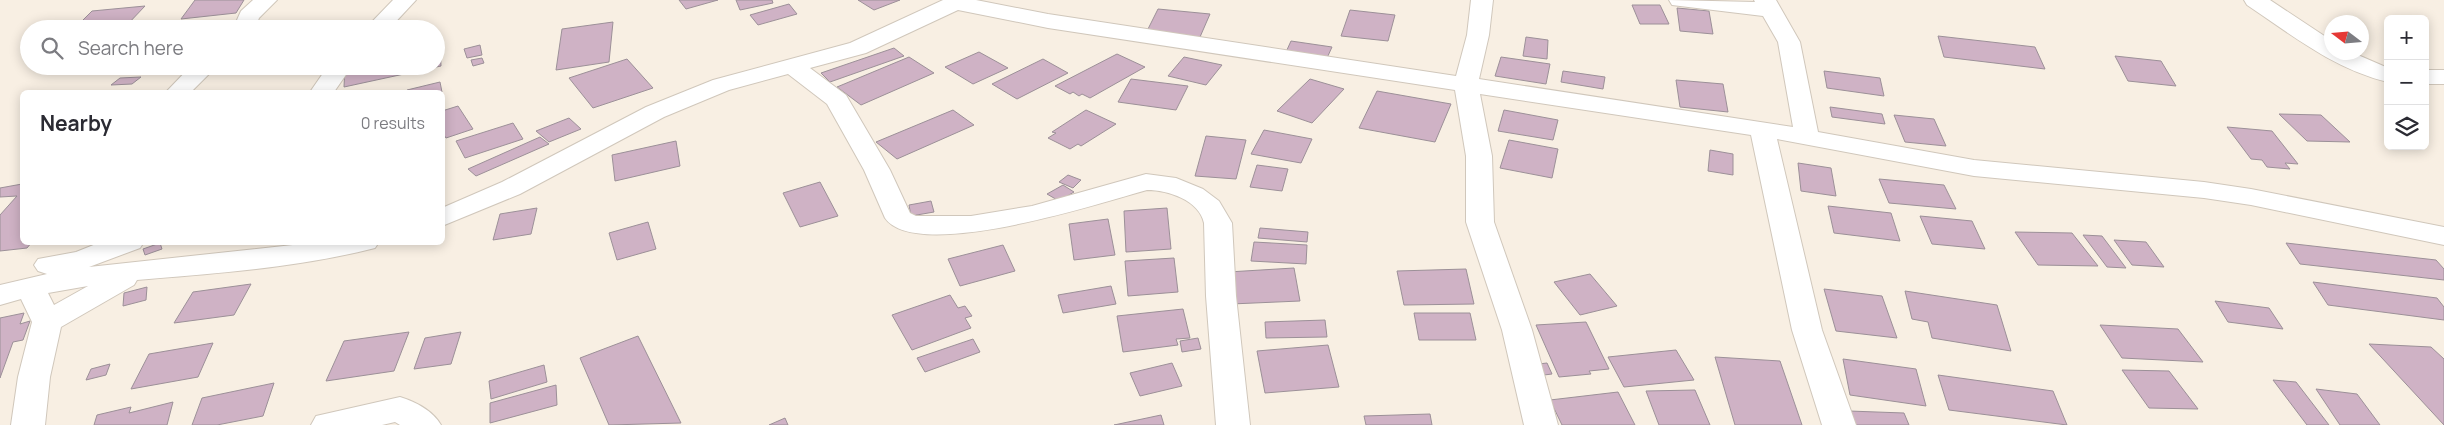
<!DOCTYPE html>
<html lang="en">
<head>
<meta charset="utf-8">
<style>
	:root { --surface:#fff; --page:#f2f2f3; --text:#2b2b33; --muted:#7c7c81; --line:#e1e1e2 }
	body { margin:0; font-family:Manrope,sans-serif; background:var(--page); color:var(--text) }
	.controls { position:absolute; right:15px; top:15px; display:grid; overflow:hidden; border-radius:8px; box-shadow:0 2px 12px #0003 }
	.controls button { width:45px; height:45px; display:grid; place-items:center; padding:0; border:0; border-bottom:1px solid var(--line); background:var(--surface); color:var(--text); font:25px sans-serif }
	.compass { position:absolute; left:2324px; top:15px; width:45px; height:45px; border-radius:50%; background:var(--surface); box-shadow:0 2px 12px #0003; rotate:286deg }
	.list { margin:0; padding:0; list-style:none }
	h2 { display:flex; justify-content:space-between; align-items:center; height:65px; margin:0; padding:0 20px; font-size:21px }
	h2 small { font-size:16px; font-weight:400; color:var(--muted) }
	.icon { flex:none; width:28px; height:28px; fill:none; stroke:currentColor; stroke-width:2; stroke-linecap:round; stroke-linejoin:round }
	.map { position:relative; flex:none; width:2444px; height:425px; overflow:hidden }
	.search { position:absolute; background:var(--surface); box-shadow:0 2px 12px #0003; left:20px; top:20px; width:425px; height:55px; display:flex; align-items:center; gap:12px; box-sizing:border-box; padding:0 18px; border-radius:28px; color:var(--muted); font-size:19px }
	.panel { position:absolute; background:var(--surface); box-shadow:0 2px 12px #0003; left:20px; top:90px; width:425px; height:155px; border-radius:8px }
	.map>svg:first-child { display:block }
	.building { fill:#cfb2c5; stroke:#9c9098 }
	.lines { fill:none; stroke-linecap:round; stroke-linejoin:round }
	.minor-casing { stroke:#d0c7bb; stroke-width:2 }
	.minor { fill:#fff; fill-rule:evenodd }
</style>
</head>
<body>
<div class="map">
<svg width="2444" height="425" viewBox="0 0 2444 425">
	<rect width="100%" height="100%" fill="#f8efe3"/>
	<path class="building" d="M195,0h49l-8,13 -55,6z
		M679,0h39l-32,9z
		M736,0h36l1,3 -33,7z
		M858,0h42l-26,10z
		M789,4l8,10 -39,11 -8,-10z
		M1632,5h28l9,19h-29z
		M145,6l-19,20 -52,3 18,-18z
		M1677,8l32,3 4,23 -33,-3z
		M1158,9l52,5 -10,23 -53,-6z
		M1350,10l45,5 -7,26 -47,-5z
		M613,22l-4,40 -53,8 6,-41z
		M1938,36l97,11 10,22 -101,-12z
		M1526,37l22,3 -1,19 -24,-3z
		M1291,41l41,6 -5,11 -41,-6z
		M440,45l1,21 -97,21 1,-21h91v-20z
		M480,45l2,10 -15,3 -3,-9z
		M894,48l10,8 -74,26 -9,-9z
		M979,52l29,16 -35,16 -28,-17z
		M1117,54l28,13 -55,31 -8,-4 -3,2 -6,-4 -3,2 -15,-8z
		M2115,56l46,5 15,25 -48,-5z
		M909,57l25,16 -73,32 -24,-18z
		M1184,57l38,8 -16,20 -38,-9z
		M1501,57l49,7 -4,20 -51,-8z
		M482,58l2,5 -11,3 -2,-6z
		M627,59l26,29 -60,20 -24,-30z
		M1043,59l25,14 -51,26 -25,-15z
		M96,66h45l-51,7z
		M282,66h32l-2,3 -34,3z
		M1563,71l42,6 -2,12 -42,-7z
		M1824,71l56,7 4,18 -57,-8z
		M141,77l-9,7 -21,1 9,-7z
		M1131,79l57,7 -12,24 -58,-8z
		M1310,79l34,10 -32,34 -35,-12z
		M1676,80l47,4 5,28 -48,-5z
		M440,82l2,10h-35v-2z
		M1377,91l74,13 -16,38 -76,-14z
		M458,106l15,23 -27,9 -4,-6v-21z
		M1830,107l52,7 3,10 -53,-7z
		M953,110l21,15 -77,34 -21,-17z
		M1086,110l30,14 -35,22 -3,-2 -8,5 -22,-11 8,-5 -4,-1z
		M1504,110l54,10 -5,20 -55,-9z
		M2279,114l42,1 29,27 -43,-1z
		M1894,115l40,4 12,27 -41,-4z
		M569,118l12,11 -32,13 -13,-11z
		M513,123l10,16 -58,19 -9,-17z
		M2227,127l45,4 26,33 -13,-1 5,6 -23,-2 -5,-7 -11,-1z
		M1264,130l48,9 -11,24 -50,-9z
		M1206,136l40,4 -10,39 -41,-3z
		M540,137l9,7 -73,32 -8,-7z
		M1509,140l49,9 -6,29 -52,-10z
		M676,141l4,25 -65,15 -3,-26z
		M1710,150l23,4v21l-25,-4z
		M1798,163l33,5 5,28 -35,-5z
		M1257,165l31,4 -6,22 -32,-4z
		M1068,175l13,5 -8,8 -14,-6z
		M1879,179l65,6 12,24 -67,-6z
		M820,182l18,34 -38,11 -17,-34z
		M22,184v58h10l-5,6 -27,3v-36l17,-19 -17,1v-9z
		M1063,185l11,7 -15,9 -12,-7z
		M931,201l3,11 -23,4 -2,-11z
		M1828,206l63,7 9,28 -66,-8z
		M537,208l-6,26 -38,6 7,-26z
		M1167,208l4,41 -45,3 -2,-41z
		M1920,216l52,5 13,28 -53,-5z
		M1108,219l7,36 -41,5 -5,-36z
		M648,222l8,27 -39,11 -8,-27z
		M1260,228l48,4 -1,10 -49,-4z
		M2015,232l57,1 26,33 -60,-1z
		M2083,235l19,1 24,32 -19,-1z
		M2114,240l32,2 18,25 -32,-2z
		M1254,242l53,3 -1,19 -55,-3z
		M160,243l2,6 -17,6 -2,-6z
		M2286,243l150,17 8,9v11l-144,-16z
		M1003,245l12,26 -55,15 -12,-27z
		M1174,258l4,34 -50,4 -3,-35z
		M1294,268l6,33 -69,3 -3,-32z
		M1466,269l8,35 -70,1 -7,-34z
		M1590,274l27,32 -37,9 -26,-33z
		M2313,282l124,16 7,9v13l-116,-15z
		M251,284l-17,31 -60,8 19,-31z
		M1111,286l5,18 -53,9 -5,-18z
		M147,287l-1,13 -23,6 1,-13z
		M1824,289l58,7 15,42 -61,-7z
		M1905,291l92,14 14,46 -79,-13 -4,-16 -16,-3z
		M950,295l8,13 7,-2 7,10 -7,2 6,10 -59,22 -20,-35z
		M2215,301l54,7 14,21 -55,-7z
		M1183,309l7,29 -14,1 2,6 -55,7 -6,-36z
		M24,313l-4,11 10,-3 -7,19 -10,2 -13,36v-60z
		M1414,313h56l6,27h-57z
		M1325,320l2,17 -61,1 -1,-16z
		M1586,322l23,47 -20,2 2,3 -32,3 -23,-52z
		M2100,325l78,4 25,33 -81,-4z
		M409,332l-15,39 -68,10 18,-40z
		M461,332l-10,32 -37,5 11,-31z
		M638,336l43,87 -72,2 -29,-67z
		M1198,338l3,11 -19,3 -2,-11z
		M973,339l7,13 -55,20 -8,-14z
		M213,343l-15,34 -67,12 18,-35z
		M2369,344l62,3 13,12v66z
		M1328,345l11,42 -74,6 -8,-42z
		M1676,350l18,30 -70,7 -16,-30z
		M1715,357l65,4 22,64h-67z
		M1843,359l73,10 10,37 -76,-11z
		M1172,363l10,23 -42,10 -10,-23z
		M1547,363l5,11 -16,2 -6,-11z
		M110,364l-4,11 -20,5 5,-11z
		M544,365l3,17 -56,17 -2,-18z
		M2122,370l47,1 29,38 -49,-1z
		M1938,375l115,16 14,34 -118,-15z
		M2273,380l23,2 33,43h-22z
		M274,383l-11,33 -46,9h-25l10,-27z
		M556,385l1,20 -67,18v-20z
		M2316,389l41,5 23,31h-40z
		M1695,390l15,35h-51l-13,-34z
		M1618,392l17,33h-73l-12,-25z
		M173,402l-6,23h-73l3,-10 34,-8 -2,6z
		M1849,411l55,2 5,12h-54z
		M1430,414l2,11h-66l-2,-9z
		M1161,415l3,10h-50z
		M785,418l3,7h-19z"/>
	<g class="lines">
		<defs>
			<path id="minor" d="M253,0h24l-18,18 -4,11h-22l8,-18z
				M393,0h23l-27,29h-24z
				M943,0h33l72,14 408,62 11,-41 4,-35h22l-4,35 -10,44 314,48 -15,-85 -15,-26 -83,-10 -8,-1 -3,-5 86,2 -1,-2h22l24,42 18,90 156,28 230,22 47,7 193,38v18l-193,-40 -47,-7 -230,-22 -197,-37 45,191 34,95h-34l-30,-95 -41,-195 -271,-41 12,62 2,66 38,108 26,95h-34l-22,-95 -36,-108v-66l-11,-66 -407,-62 -90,-18 -92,43 -56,15 36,27 44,75 20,43 6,3h55l61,-10 114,-32 30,4 27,11 16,12 13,22 4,73 14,129h-34l-10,-129 -2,-73c-5,-23 -36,-33 -57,-33 -46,13 -231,73 -262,28l-21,-48 -37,-66 -39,-30 -59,16 -65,27 -144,77 -78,32v-18l60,-26 144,-75 67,-27 137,-37z
				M2244,0h26l62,41v11h19l37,16v14c-54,-13 -96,-47 -141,-77z
				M191,66h26l-26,26h-25z
				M328,66h24l-18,26h-24z
				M2425,70h19v14h-19z
				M101,242h43l-4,6 -51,19 231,-25h59l-4,6c-78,20 -158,25 -238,32l-3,5 -73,42 -11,50 -5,48h-34l7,-48 14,-55 -11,-23 -21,6v-20l47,-11 -9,-3 -4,-6 4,-6 38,-7zM88,286l-34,19 -6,-12z
				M400,397c16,5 33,14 41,28h-41l-5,-3 -13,3h-71l5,-9z"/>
		</defs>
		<use href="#minor" class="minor-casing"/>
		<use href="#minor" class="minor"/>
	</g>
</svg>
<div class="controls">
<button>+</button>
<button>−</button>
<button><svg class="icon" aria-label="layers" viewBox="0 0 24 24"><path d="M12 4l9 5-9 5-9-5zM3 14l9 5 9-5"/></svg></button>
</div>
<svg class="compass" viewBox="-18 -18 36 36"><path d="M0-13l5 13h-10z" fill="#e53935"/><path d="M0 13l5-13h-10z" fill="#7c7c81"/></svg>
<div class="search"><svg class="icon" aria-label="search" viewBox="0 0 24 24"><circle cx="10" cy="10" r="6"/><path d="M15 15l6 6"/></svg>Search here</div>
<section class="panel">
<h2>Nearby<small>0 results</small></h2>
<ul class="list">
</ul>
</section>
</div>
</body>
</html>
